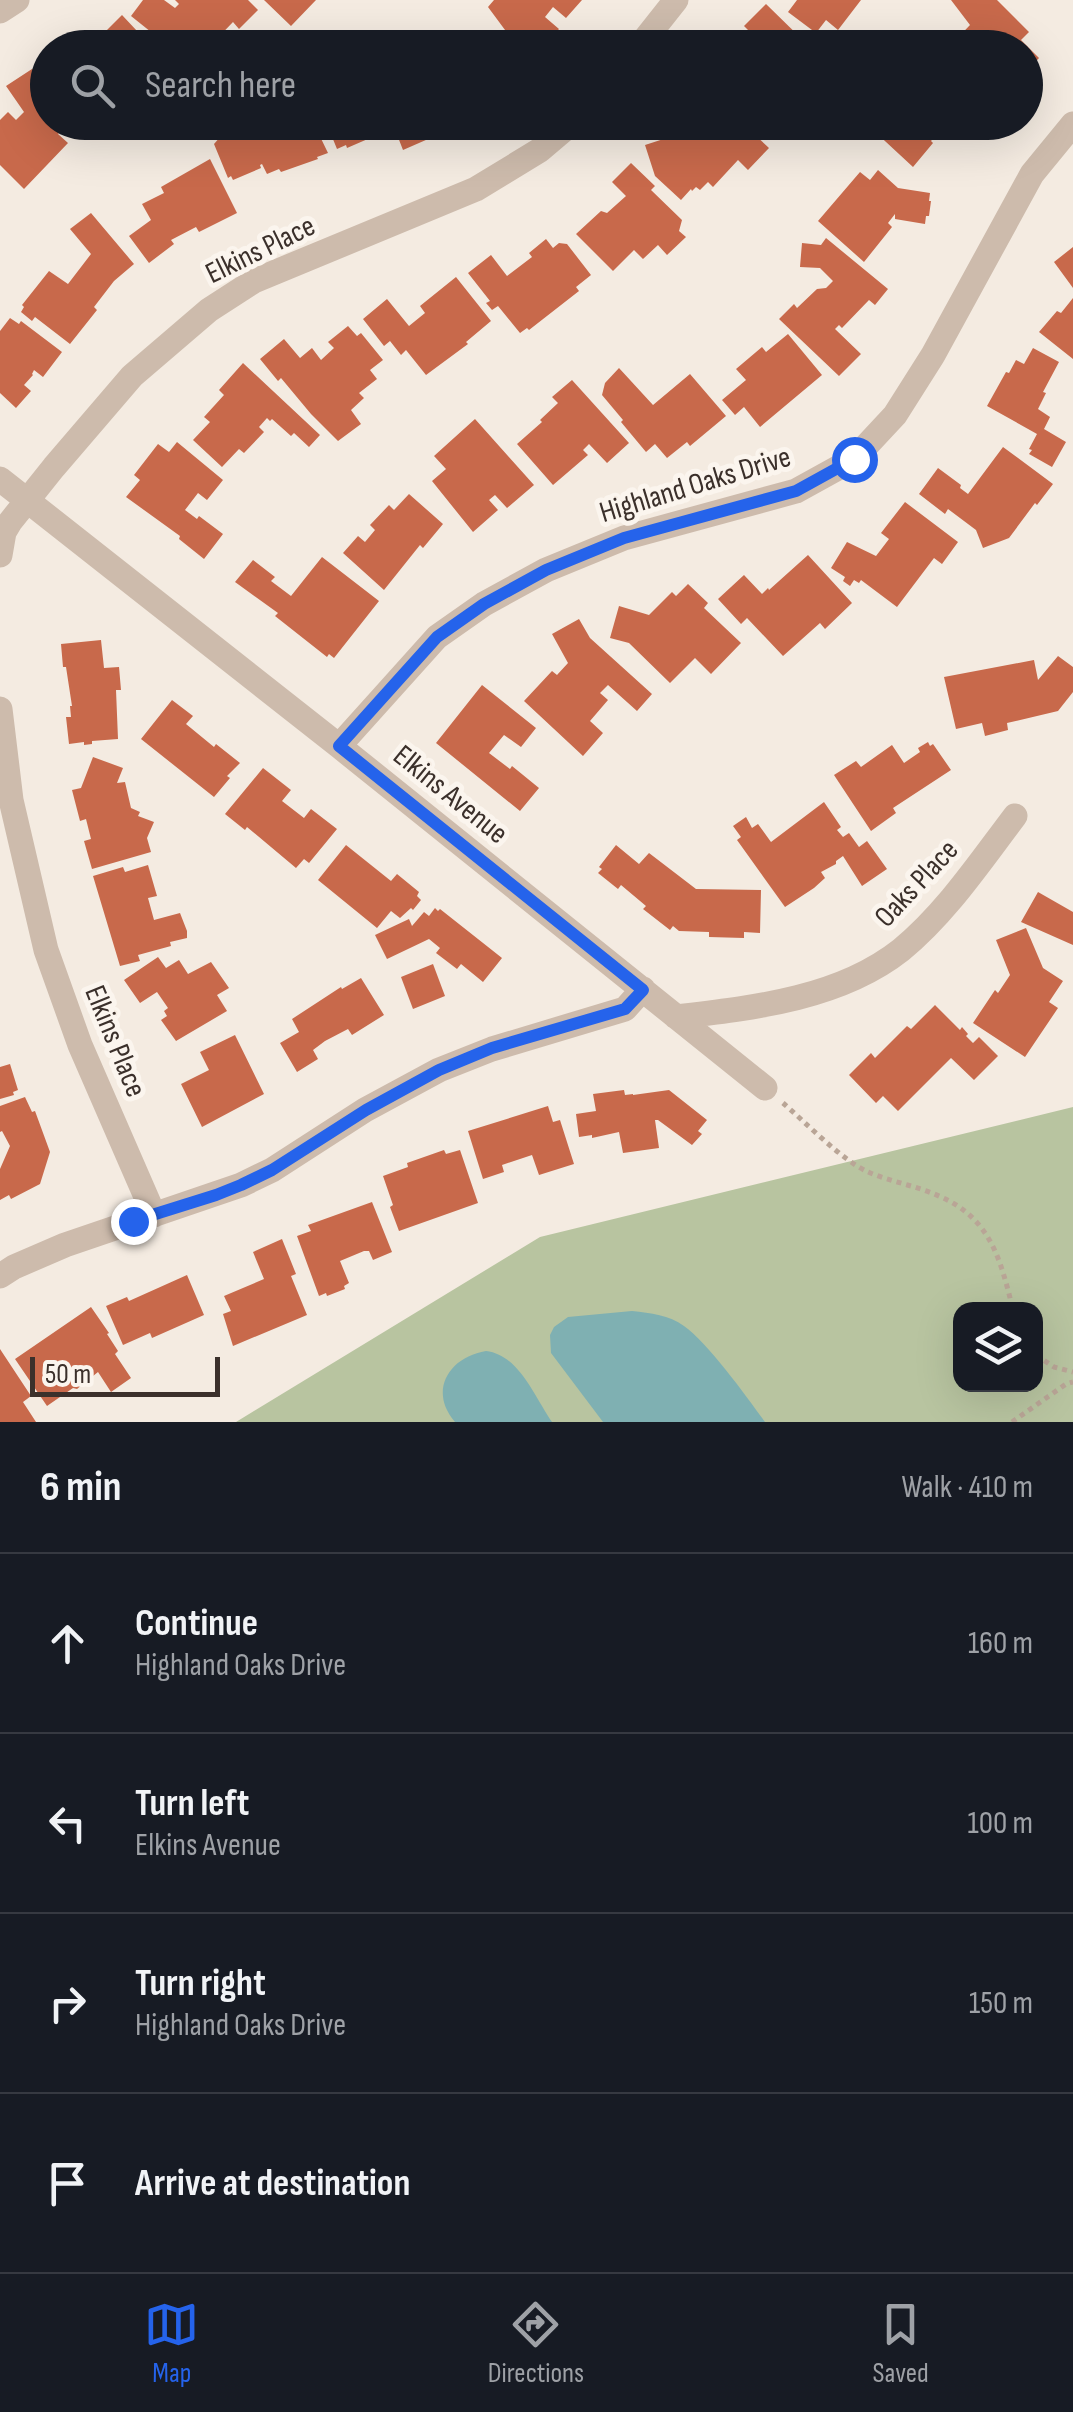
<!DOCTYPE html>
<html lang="en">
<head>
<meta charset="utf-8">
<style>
	:root { --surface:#171b24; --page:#20242c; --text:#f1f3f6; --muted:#9ea1a6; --line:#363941; --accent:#2563eb }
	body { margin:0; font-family:"Sofia Sans Condensed",sans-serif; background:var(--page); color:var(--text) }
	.controls { position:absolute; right:30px; bottom:30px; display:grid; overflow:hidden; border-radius:20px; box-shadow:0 10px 40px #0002 }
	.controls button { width:90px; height:90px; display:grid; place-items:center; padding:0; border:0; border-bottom:2px solid var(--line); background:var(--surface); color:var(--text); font:50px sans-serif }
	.scale { position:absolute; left:30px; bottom:25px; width:190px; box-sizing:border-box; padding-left:10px; border:5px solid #3b302b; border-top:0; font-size:28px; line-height:35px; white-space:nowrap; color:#3b302b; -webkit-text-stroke:8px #fbf5ee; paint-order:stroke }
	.stop { position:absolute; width:30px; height:30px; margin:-22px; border:8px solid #2563eb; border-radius:50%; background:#fff }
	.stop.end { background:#2563eb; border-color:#fff; box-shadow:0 2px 10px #0008 }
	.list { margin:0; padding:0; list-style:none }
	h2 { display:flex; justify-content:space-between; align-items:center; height:130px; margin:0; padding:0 40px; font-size:42px }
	h2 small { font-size:32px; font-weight:400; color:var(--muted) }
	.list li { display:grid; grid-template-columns:65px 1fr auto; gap:30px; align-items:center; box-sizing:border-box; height:180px; padding:0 40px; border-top:2px solid var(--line) }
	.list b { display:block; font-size:38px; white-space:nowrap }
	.list p { margin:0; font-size:32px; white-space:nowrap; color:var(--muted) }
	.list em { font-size:32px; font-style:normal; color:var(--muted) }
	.icon { flex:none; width:55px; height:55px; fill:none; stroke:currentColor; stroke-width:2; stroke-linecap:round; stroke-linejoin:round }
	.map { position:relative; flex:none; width:1073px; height:1422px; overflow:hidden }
	.search { position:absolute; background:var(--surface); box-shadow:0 10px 40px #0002; left:30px; right:30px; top:30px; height:110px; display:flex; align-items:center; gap:25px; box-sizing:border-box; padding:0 35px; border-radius:55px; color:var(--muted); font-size:38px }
	.sheet { height:850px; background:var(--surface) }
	nav { display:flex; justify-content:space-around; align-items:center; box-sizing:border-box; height:140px; border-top:2px solid var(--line); background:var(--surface); font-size:28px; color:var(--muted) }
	nav a { display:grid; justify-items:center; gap:5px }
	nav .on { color:var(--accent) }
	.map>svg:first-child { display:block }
	.green { fill:#b8c4a0; fill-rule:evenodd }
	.water { fill:#7fb0b2 }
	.building { fill:#c8694b }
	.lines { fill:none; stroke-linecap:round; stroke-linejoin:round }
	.path { stroke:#b9a596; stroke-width:5; stroke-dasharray:5 5; stroke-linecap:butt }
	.minor { stroke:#cdbbac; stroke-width:25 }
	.route { stroke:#2563eb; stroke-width:12 }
	.labels { text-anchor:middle; stroke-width:10; stroke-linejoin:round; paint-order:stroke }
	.street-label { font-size:30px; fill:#3b302b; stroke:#fbf5ee }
</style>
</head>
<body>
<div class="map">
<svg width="1073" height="1422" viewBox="0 0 1073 1422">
	<rect width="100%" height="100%" fill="#f4ebe1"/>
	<path class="green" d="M1073,1107v315h-837l304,-185zM960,1310h76v74h-76z"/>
	<path class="water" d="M632,1311c19,2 37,4 52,15 24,17 63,71 81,96h-162l-52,-69 -1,-18 4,-8 14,-10z
		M486,1351c33,4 48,45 66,71h-97c-27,-31 -6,-65 31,-71z"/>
	<path class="building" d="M143,0h21l11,8 4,-4 -4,-4h73l10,10 -19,19 -6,-7 -25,26h-37l-40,-32z
		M264,0h52l-25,26z
		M494,0h88l-16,18 -13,-11 -8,10 14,12 -17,19h-19l-15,-14 -20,-27z
		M797,0h64l-23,30 -12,-10 -10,13 -28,-21z
		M951,0h46l32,32 -8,8 18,18 -13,14v-24h-78l22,-23z
		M766,4l45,44h-56l5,-6 -16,-16z
		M122,15l31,33h-56l-4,-4z
		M485,36l6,12h-37l17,-8 1,2z
		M437,37l5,11h-29z
		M48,56v20l-11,-10z
		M32,69l16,24 -6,4 6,6v19h21l-11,12 10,9 -44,46 -24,-24v-45l8,-8 8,8 8,-8 -18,-26z
		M251,122h62l15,31 -11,4 1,2 -37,13 -2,-3 -12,5 -5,-10 -2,1 1,3 -28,12 -2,-4 -3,2 -14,-34 7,-8 11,-3z
		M326,122h60v1l-12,5 3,7 -30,13 -1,-3 -9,4z
		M392,122h38l5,14 -32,14z
		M706,122h35l28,26 -21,22 -10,-10 -25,27 -5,-5 -8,8 -4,-3 -4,4 -1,-2 -10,11 -26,-24 -10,-31 34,-11 1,4 14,-15 6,6z
		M877,122h66l-4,5 2,2 -10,12 2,2 -20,24 -41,-38z
		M953,122h24l-10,12z
		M210,159l27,54 -38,19 -3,-5 -25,13 3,4 -25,19 -20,-27 22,-16 -9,-16 22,-11 -3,-6z
		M631,163l24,23 -4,4 31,30 -3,11 7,6 -19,18 -9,-10 -15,14 -9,-9 -21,21 -37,-37 25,-23 6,2 19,-17 -14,-14z
		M878,170l20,18 32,5 -1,8h2l-2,15h-3l-1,8 -30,-5v-5l-7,9 4,4 -28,35 -46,-41 42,-49 10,8z
		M91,213l43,51 -20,17 -20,26 3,3 -27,34 -35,-27 -3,4 -11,-9 3,-5 -2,-2 27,-34 19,13 23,-30 -21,-25z
		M826,238l62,51 -13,16 -6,-5 -27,28 -3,-3 -4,4 26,25 -22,22 -60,-57 15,-15 3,4 20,-19 9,-1 7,-7 -13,-13 -20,-1 2,-24 19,2z
		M546,239l7,9 6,-5 8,1 24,31 -15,12 3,4 -50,39 -2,-2 -7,5 -22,-27 -6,4 -6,-7 4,-2 -22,-28 23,-18 16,21 25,-19 -3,-4z
		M1073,247v41l-19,-26z
		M456,277l35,44 -25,21 2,2 -42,31 -20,-25 -5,5 -11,-14 -6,5 -21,-27 24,-20 22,27 16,-13 -5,-7z
		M1073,298v61l-34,-27 18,-21 4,2z
		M10,318l9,6 2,-3 41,31 -19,25 -9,-7 -2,4 1,1 -9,10 7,6 -15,17 -16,-15v-62z
		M348,326l9,10 4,-3 22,27 -13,10 7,9 -18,14 5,5 -13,12 10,14 -23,17 -27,-27 -30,-36 -3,3 -18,-22 24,-20 16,19 12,-10 9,12 13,-12 -6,-6z
		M788,334l34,41 -62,52 -16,-20 -9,8 -13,-15 24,-20 -10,-11 26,-22 4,5z
		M1033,348l26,14 -16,30 3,1 -8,16 12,8 -6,12 22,13 -14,25 -23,-13 3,-4 -3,-1 8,-15 -50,-28 19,-34 3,1 7,-13 8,4z
		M243,363l77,72 -11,12 -15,-14 -3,3 -19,-17 -2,2 -3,-3 -8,9 5,5 -20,21 -5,-4 -17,18 -29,-27 17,-18 -6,-5 20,-22 -5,-5z
		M619,368l34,37 37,-31 36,42 -36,30 -3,-4 -20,16 -12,-14 -9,8 -25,-30 2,-2 -21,-25 3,-12z
		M572,380l57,63 -22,20 -18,-19 -6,6 5,5 -35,30 -36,-41 25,-22 -2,-2 18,-17 -6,-6z
		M475,419l59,66 -27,23 -12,-13 -6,5 9,10 -25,22 -41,-51 14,-12 -12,-13z
		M177,442l46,38 -16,20 -9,-7 -13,17 12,9 2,-3 24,18 -19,25 -25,-20 1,-3 -54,-39 14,-17 -6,-5 24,-31 11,8z
		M1003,447l50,37 -16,21 -2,-2 -26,35 -26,10 -7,-18 -28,-21 -3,5 -26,-20 19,-26 23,17 -1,3 8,6z
		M409,494l34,30 -20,24 -3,-3 -36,45 -41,-37 15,-17 7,6 10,-12 -5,-5 19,-20 5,5z
		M905,502l53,40 -16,22 -8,-6 -37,49 -36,-27 -2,3 -5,-3 -4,6 -7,-5 2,-4 -14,-9 16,-26 29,14 13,-17 -8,-6z
		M808,555l44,48 -27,26 -5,-6 -37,33 -36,-38 -6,6 -23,-25 26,-24 18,19 6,-6 1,2z
		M322,557l57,44 -45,57 -5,-4 -2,3 -52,-41 3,-3 -43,-31 18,-22 22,17 -4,4 20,15z
		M688,584l20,19 -4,5 37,35 -30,31 -16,-16 -25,25 -41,-40 -19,-5 9,-32 30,9 23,-23 4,4z
		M579,619l11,19 62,56 -15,17 -29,-26 -8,8 8,7 -18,21 13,12 -20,23 -59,-55 28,-30 5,4 11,-12 -16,-29z
		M101,640l3,28 15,-1 2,23h-5l2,49 -26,2v3l-8,1v-3l-15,2 -3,-27h5l-1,-11h2l-6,-39h-3l-2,-23z
		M1058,656l15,11v25l-15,19 -51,12 1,7 -23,6 -3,-13 -26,6 -12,-52 90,-17 4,20z
		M482,685l54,43 -15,19 -17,-12 -15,18 21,16 2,-3 27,22 -19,23 -84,-68z
		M172,700l21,16 -7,8 28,23 2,-3 24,19 -13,13 3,2 -16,19 -73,-58z
		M928,742l2,4 3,-2 18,26 -58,38 3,5 -25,18 -37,-56 22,-14 5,6 31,-22 12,18 16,-11 -2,-4z
		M93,757l30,11 -6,15 8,-1 6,26 9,4 -2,4 16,6 -7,16 4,14 -59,17 -8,-28 7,-2 -5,-20 -6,2 -8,-31 9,-2z
		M263,768l28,22 -9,11 22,17 7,-9 26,20 -28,34 -5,-4 -8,9 -49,-41 -2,3 -20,-16z
		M824,802l17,25 -4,3 6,7 6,-4 10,14 8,-6 20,28 -25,17 -19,-30 -7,5v3l-15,8 4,6 -11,10 -29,19 -48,-67 4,-3 -8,-11 13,-9 6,11 6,-4 13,18z
		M346,845l45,36 6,-7 22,18 -2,4 4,4 -8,10 -2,-2 -11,10 -9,-7 -14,17 -59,-48z
		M616,845l23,19 10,-11 47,36 65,1 -1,43 -16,-1v6l-35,-1v-5l-30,-1 -6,-5 -3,4 -27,-21 3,-3 -25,-21 -3,4 -20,-16 4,-4 -3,-2z
		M148,865l9,31 -9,2 6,22 26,-7 7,18v7l-17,4 1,4 -33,9 2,6 -20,5 -27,-90 30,-9 2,5z
		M1038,892l35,20v33l-52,-23z
		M435,908l3,3 2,-2 62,49 -19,24 -22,-18 -4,5 -21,-16 4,-5 -11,-9 -42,20 -12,-24 34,-16 3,7 12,-14 5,4z
		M1026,928l17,40 20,13 -14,21 9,6 -33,49 -52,-34 22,-33 3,3 12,-18 -14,-35z
		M158,957l8,11 13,-8 9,14 23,-12 18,26 -12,7 10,16 -51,30 -15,-21 6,-4 -3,-5 4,-3 -11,-16 -17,11 -16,-23z
		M433,964l12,32 -32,13 -12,-32z
		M361,978l23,37 -32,20 -4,-6 -23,12 -12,9 5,9 -21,13 -17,-29 19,-11 -7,-13 49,-32 1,2z
		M935,1005l25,25 2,-3 6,7 -2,2 7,7 6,-6 19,19 -24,24 -23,-22 -53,53 -15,-15 -7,7 -27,-28 22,-22 4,5 32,-32 4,3z
		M235,1035l29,59 -62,33 -21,-43 28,-14 -9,-18z
		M10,1064l8,26 -5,2 1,3 -14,4v-32z
		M624,1090l1,5 8,-1v1l36,-5 38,30 -9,11 4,3 -10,11 -34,-25h-3l4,28 -36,5 -4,-21 -27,6v-3l-13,2 -3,-23 20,-3 -3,-17z
		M25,1097l7,15 3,-1 15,41 -10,32 -29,15 -2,-4 -9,5v-31l10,-23 -8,-15 -2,1v-26z
		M548,1106l5,16 7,-2 14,44 -35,11 -7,-20 -30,10 2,7 -21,7 -15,-48z
		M444,1150l2,4 14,-4 18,53 -79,28 -9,-24 3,-2 -10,-29 25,-9 -1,-4z
		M372,1202l20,50 -19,8 -4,-9h-5l-24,10 9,22 -5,3 1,3 -18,7 -1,-3 -7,3 -22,-60 14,-5 -3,-6z
		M282,1239l14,35 -5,2 16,39 -74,31 -10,-32 8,-3 -7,-15 40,-17 -11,-27z
		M187,1275l17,40 -52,23 -2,-5 -27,12 -17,-39 21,-9 2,4z
		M91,1307l18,26 -2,1 11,17 -3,3 16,24 -20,14 -13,-20 -21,17 -4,-1 -26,18 -32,-47z
		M0,1349l31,47 -8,6 13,20h-36z"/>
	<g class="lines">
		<path class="path" d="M783,1103c22,19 60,58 85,69 23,10 50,14 73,25 50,22 60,64 72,113
			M1036,1355l18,12 19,5
			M1012,1422l54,-38 7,-2"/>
		<path class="minor" d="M0,11l17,-11
			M638,48l38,-48
			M0,479l339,267 426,342
			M0,555l4,-23 6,-10 44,-55 78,-91 77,-66 45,-29 222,-92 64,-39 33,-28
			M0,709l11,91 35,150 34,95 74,170
			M339,746l98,-109 47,-33 62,-34 78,-32 172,-47 58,-32 41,-44 38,-60 99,-181 41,-50
			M676,1017c76,-9 163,-18 225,-67 45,-37 79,-88 114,-134
			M0,1276l14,-9 51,-22 176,-60 31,-15 93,-60 74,-40 53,-21 133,-40 18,-20"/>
	</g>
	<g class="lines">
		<path class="route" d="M133,1221l83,-26 25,-10 31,-15 94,-60 73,-40 53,-22 133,-39 18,-19 -304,-244 98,-109 47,-33 62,-34 78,-32 172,-47 58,-32"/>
	</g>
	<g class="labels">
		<g class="street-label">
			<text transform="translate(260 249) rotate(-26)" y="10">Elkins Place</text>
			<text transform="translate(695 484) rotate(-17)" y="10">Highland Oaks Drive</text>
			<text transform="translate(451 794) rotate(39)" y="10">Elkins Avenue</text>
			<text transform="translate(916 883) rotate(-47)" y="10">Oaks Place</text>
			<text transform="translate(116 1041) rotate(68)" y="10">Elkins Place</text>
		</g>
	</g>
</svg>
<div class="controls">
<button><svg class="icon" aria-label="layers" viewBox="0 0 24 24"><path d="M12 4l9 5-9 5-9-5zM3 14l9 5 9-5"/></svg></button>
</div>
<div class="scale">50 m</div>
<div class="stop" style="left:854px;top:459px"></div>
<div class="stop end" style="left:133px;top:1221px"></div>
<div class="search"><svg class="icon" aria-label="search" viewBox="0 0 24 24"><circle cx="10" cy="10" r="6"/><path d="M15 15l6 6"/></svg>Search here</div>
</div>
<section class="sheet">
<h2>6 min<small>Walk · 410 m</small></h2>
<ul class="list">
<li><svg class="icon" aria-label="ahead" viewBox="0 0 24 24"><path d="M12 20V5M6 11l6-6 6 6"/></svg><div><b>Continue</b><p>Highland Oaks Drive</p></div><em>160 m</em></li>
<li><svg class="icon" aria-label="left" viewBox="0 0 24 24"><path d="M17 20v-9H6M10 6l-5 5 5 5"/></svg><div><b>Turn left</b><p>Elkins Avenue</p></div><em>100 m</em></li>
<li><svg class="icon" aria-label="right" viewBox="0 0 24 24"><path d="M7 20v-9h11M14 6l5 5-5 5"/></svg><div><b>Turn right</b><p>Highland Oaks Drive</p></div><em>150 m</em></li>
<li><svg class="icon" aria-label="arrive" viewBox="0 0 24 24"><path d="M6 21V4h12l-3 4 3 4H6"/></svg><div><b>Arrive at destination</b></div></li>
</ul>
</section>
<nav>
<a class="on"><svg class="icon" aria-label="map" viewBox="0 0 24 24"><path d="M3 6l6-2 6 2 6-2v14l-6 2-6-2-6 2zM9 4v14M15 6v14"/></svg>Map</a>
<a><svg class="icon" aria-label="directions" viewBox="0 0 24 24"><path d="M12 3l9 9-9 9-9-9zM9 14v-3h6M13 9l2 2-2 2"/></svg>Directions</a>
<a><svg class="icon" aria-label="saved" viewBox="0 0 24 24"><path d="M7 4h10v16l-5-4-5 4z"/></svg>Saved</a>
</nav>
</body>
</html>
